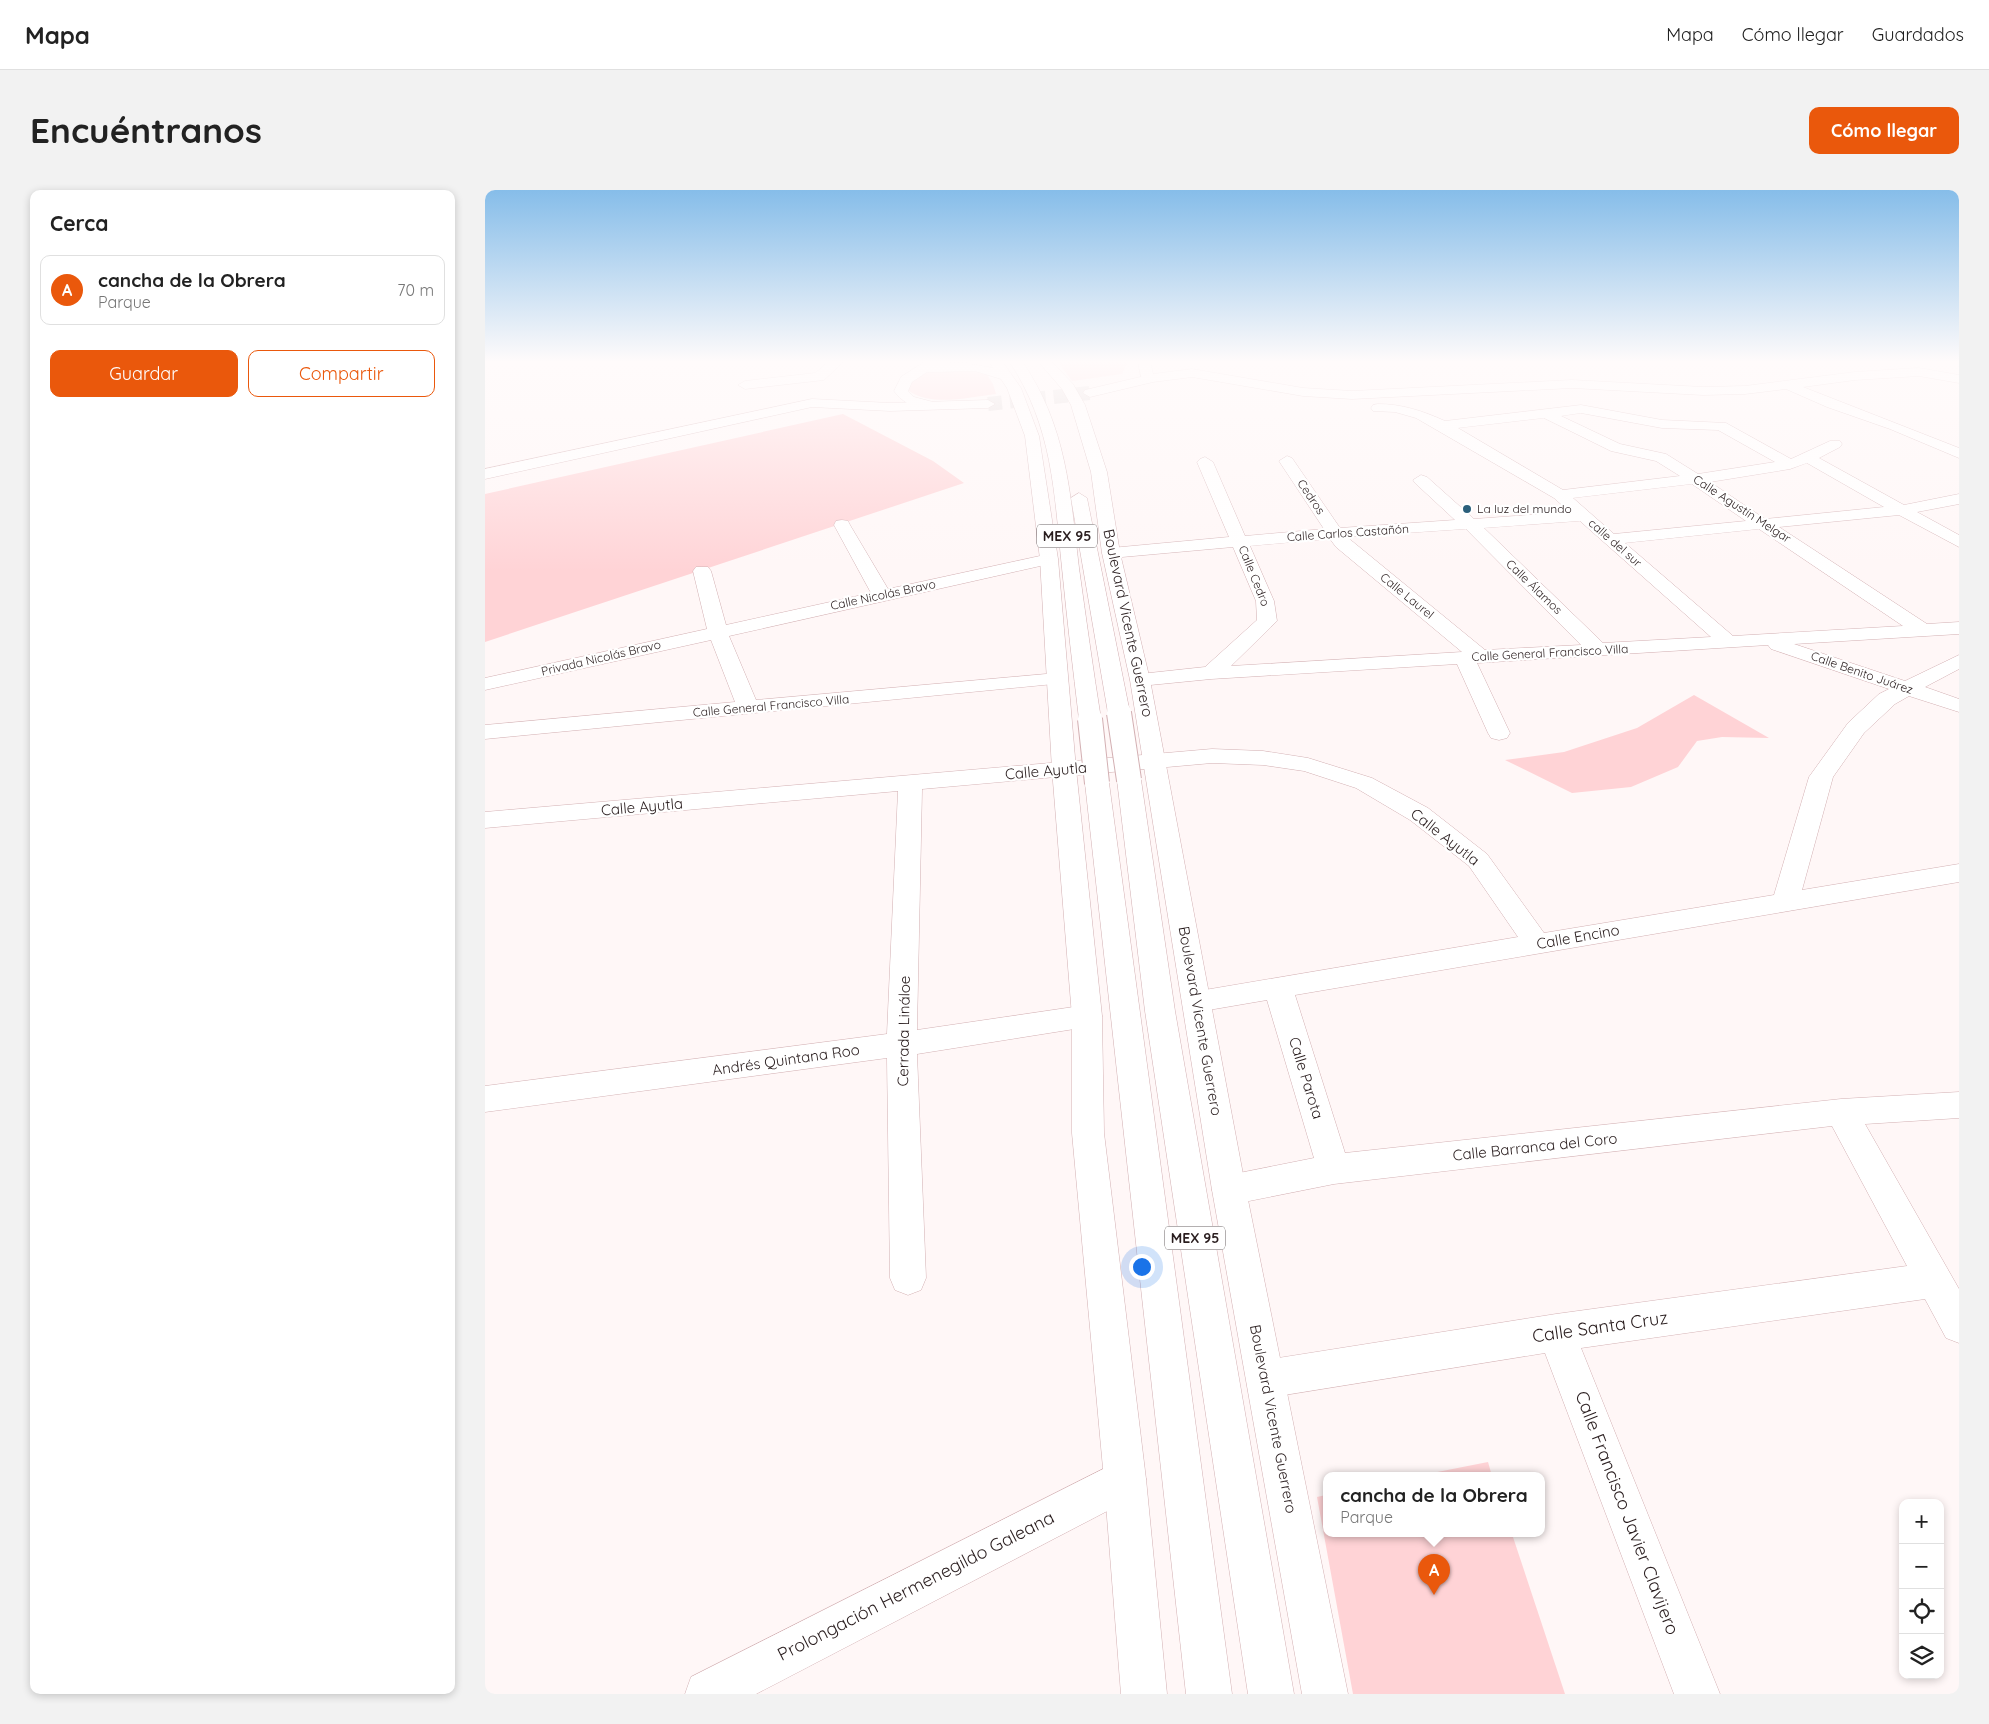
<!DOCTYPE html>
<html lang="es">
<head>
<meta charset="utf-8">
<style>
	:root { --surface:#fff; --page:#f2f2f2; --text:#222; --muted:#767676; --line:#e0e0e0; --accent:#ea580c }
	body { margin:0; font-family:Quicksand,sans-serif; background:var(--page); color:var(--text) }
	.controls { position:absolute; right:15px; bottom:15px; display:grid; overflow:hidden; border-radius:10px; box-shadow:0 2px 8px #0003 }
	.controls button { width:45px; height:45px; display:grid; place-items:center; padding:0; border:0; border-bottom:1px solid var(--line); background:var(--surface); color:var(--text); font:25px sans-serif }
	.you { position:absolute; left:656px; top:1076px; width:18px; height:18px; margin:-12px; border:4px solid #fff; border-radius:50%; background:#1a73e8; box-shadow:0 0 0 8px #1a73e833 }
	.badge { display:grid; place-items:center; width:32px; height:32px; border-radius:50%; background:var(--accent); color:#fff; font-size:16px; font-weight:700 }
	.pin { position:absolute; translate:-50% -41px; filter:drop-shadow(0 1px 2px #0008) }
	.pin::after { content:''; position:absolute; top:26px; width:18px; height:15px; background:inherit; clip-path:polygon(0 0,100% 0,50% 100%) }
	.popup { position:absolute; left:838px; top:1282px; width:222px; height:65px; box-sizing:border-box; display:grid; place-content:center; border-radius:10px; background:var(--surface); filter:drop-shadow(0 1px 4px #0005); font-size:16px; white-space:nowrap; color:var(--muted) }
	.popup b { font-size:19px; color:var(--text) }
	.popup::after { content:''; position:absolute; left:50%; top:100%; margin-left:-10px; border:10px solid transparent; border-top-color:var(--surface) }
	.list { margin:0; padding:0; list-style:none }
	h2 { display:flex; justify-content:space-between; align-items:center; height:65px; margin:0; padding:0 20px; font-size:21px }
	h2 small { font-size:16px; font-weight:400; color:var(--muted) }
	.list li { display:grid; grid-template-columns:32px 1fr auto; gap:15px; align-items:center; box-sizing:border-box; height:70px; margin:0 10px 10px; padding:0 10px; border:1px solid var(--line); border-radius:10px }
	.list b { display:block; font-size:19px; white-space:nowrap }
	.list p { margin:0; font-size:16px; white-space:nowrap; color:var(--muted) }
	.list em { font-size:16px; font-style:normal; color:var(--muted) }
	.actions { display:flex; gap:10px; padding:15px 20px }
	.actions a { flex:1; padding:11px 0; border:1px solid var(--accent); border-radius:10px; text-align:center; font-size:18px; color:var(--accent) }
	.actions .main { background:var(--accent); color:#fff }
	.icon { flex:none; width:28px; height:28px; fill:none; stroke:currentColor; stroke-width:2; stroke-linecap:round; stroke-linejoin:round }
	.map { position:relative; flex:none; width:1474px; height:1504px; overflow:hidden; border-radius:10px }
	header { display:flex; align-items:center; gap:30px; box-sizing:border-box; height:70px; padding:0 25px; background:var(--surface); border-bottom:1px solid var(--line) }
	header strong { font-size:24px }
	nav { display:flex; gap:28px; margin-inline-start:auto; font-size:18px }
	.intro { display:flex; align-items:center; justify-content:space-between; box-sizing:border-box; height:120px; padding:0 30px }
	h1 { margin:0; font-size:35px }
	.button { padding:12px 22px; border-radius:10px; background:var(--accent); color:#fff; font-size:18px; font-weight:700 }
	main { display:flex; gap:30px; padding:0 30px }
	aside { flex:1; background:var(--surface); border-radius:10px; box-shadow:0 2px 8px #0003 }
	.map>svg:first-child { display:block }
	.green { fill:#ffd3d6 }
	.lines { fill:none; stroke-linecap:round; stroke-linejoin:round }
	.minor-tunnel { stroke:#dfd6d6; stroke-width:14; stroke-dasharray:14 8; stroke-linecap:butt }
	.minor-casing { stroke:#d3b0b3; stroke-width:1 }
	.major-casing { stroke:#d3b0b3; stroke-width:1 }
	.highway-casing { stroke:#d3b0b3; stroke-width:1 }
	.minor { fill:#fff; fill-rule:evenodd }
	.major { fill:#fff; fill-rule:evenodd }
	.highway { fill:#fff; fill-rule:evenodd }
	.highway-bridge-casing { stroke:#d3b0b3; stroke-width:26; stroke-linecap:butt }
	.highway-bridge { stroke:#fff; stroke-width:24 }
	.poi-dot { fill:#2b5f7b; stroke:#fff; stroke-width:2 }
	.labels { text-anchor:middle; stroke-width:4.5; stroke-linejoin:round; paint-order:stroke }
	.far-street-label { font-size:12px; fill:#291d1e; stroke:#fff }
	.far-poi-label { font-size:12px; fill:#291d1e; stroke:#fff; text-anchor:start }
	.shield { fill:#fff; stroke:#696162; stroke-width:1 }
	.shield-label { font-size:14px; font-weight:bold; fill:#291d1e }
	.street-label { font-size:15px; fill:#291d1e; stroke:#fff }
	.near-street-label { font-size:18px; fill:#291d1e; stroke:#fff }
</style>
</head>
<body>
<header>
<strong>Mapa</strong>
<nav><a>Mapa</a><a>Cómo llegar</a><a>Guardados</a></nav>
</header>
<div class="intro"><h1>Encuéntranos</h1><a class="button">Cómo llegar</a></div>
<main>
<aside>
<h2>Cerca<small></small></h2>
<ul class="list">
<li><span class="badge">A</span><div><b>cancha de la Obrera</b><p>Parque</p></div><em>70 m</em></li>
</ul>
<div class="actions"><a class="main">Guardar</a><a>Compartir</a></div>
</aside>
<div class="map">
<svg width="1474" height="1504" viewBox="0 0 1474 1504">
	<rect width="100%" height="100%" fill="#fff7f7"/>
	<path class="green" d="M572,171h71l-6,13 -50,7z
		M455,180l46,3 7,11 3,10c-26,3 -64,13 -87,-3v-8l12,-9z
		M358,224l90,47 31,22 -479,159v-148z
		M1209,505l75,43 -47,-1 -25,4 -19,26 -47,20 -59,6 -67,-33 59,-8 73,-24z
		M1003,1272l4,14h-75z
		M841,1305l1,39h185l53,160h-212l-36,-197z"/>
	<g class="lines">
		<path class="minor-tunnel" d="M503,214l102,-11"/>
		<defs>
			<path id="minor" d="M345,171h14l-20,19 -79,9 -7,-4 7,-4 70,-8z
				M1434,178l40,7v8l-40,-7 -64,4 -52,7 156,61v10l-69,-29 -63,-22 -41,-18 -41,5 -42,1 -131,-7 -220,11 -49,-3 -111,-19 -39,5 -63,15 -7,-4 2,-3 68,-16 39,-5 111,19 49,3 220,-11 131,7 42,-1 110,-14z
				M327,209l78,4 98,-3 7,4 -7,4 -98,3 -78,-4 -327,72v-10z
				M893,214c24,0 45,7 67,17l136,-16 81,15 64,3 65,36 39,-18h10l2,3 -2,3 -21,11 85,47 55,-11v10l-42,8 42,23v12l-60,-32 -120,12 148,97 32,-2v12l-165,10 111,37 54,-26v14l-34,18 34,12v13l-50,-16 -14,8 -31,29 -31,44 -31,113 157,-26v18l-664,113 50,158 496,-54 118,-7v26l-94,6 94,165v54l-13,-5 -21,-39 -344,49 139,346h-46l-129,-341 -279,45 -14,-5 -5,-14 5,-14 14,-5 290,-46 351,-48 -75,-140 -498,58 -105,21 -12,-4 -5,-11 5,-11 12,-4 85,-17 -47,-158 -70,12 -10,-3 -5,-8 5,-8 331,-56 -49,-71 -59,-46 -54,-32 -52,-17 -41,-6 -51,-2 -290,26 -5,241 170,-25 10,3 5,8 -5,8 -10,3 -170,27 9,224 -5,12 -13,5 -13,-5 -5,-12 -3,-220 -402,54v-26l402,-52 11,-243 -413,37v-16l727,-63 51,2 45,7 64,20 56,30 59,46 57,79 230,-38 35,-118 39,-54 31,-29 10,-5 -118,-40 -3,-4 -291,18 33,70 -3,5 -8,2 -8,-2 -3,-5 -31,-69 -246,15 -71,7 -7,-2 -3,-4 3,-4 7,-2 65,-7 52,-47 -1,-19 -23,-54 -122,11 -6,-1 -3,-4 3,-4 6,-1 118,-11 -32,-75 3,-3 5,-2 8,5 32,74 79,-7 -45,-68 8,-5 5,2 48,70 115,-8 -40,-37 -2,-3 8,-5 6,2 47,42 96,-7 -16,-14 -138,-80 -21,-6 -22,-1 -2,-3 2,-3zM1096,223l81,15 56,2 57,32 -77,12 -32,-20 -46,-10 -59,-28zM1059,228l67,33 45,10 24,15 -117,14 -105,-62zM1322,273l77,44 -119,12 -55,-37 80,-13zM1207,294l54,37 -132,13 -41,-36zM1095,331l131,116 -108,6 -119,-115zM981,339l115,116 -96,5 -138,-113zM1274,339l144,97 -170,10 -108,-93zM845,349l6,8 126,105 -231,14 46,-45 -3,-20 -24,-55z
				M357,330l6,1 2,4 38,64 161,-35 6,1 3,4 -3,4 -6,1 -320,72 27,64 301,-27 7,2 3,4 -3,4 -579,56v-14l250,-23 -24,-62 -226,50v-12l222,-49 -14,-58 3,-4h12l3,4 15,54 145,-32 -37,-68 2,-4z
				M640,1268l15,6 6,15 -6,15 -384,200h-71l6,-17z"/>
			<path id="major" d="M441,171l39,2 28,5 -4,-7h13l19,27 18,48 19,123 18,210 26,247 2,117 42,346 21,215h-46l-17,-215 -32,-346v-117l-20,-247 -12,-210 -15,-123 -18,-48 -6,-9 -26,-8 -41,1h-7l-15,10 -4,9 6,6 19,5 2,3 -2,3c-15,4 -31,-6 -39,-17l7,-14z
				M553,171h13l22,23 12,21 22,67 13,81 30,127 96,510 102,504h-46l-90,-504 -82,-510 -28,-127 -11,-81 -20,-67 -9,-16z
				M653,171h12l4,17 -2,3h-10z"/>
			<path id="highway" d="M524,171h13c45,66 48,131 57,207 7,50 14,101 22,151l-3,5 -8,2 -8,-2 -3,-5c-6,-50 -12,-100 -17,-151 -8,-76 -9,-141 -53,-207z
				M594,303l8,5 43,215 -3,5 -8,1 -8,-1 -3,-5 -37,-215z
				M644,583l8,2 4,5 34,231 119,683h-46l-103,-683 -28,-231 4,-5z
				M612,586l8,2 4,5 123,911h-46l-101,-911 4,-5z"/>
		</defs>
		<use href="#minor" class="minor-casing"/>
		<use href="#major" class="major-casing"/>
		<use href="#highway" class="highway-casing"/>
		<use href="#minor" class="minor"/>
		<use href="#major" class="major"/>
		<use href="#highway" class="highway"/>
		<defs>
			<path id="highway-bridge" d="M634,523l10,67
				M605,529l7,64"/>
		</defs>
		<use href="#highway-bridge" class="highway-bridge-casing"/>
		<use href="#highway-bridge" class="highway-bridge"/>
	</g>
	<linearGradient id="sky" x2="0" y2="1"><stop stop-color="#86bde9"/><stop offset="0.45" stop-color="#fffbfb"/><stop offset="1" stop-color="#fffbfb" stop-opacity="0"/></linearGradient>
	<rect width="1474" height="382" fill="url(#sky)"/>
	<circle class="poi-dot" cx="982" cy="319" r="5"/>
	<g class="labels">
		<g class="far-street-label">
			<text transform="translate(826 307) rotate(56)" y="4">Cedros</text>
			<text transform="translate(1257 319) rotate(33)" y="4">Calle Agustín Melgar</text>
			<text transform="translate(863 343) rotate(-4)" y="4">Calle Carlos Castañón</text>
			<text transform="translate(1130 353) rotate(41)" y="4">calle del sur</text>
			<text transform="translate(769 386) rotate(68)" y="4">Calle Cedro</text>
			<text transform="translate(1049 397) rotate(44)" y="4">Calle Álamos</text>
			<text transform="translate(398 405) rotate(-12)" y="4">Calle Nicolás Bravo</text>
			<text transform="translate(922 406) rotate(39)" y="4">Calle Laurel</text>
			<text transform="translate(1065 463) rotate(-3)" y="4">Calle General Francisco Villa</text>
			<text transform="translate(116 468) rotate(-13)" y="4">Privada Nicolás Bravo</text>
			<text transform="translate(1377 483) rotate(19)" y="4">Calle Benito Juárez</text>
			<text transform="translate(286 516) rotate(-5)" y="4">Calle General Francisco Villa</text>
		</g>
		<g class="far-poi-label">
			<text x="992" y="323">La luz del mundo</text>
		</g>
		<g class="shield">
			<rect x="552" y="334.5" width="60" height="23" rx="4"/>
			<rect x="680" y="1036.5" width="60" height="23" rx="4"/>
		</g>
		<g class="shield-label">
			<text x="582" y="351">MEX 95</text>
			<text x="710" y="1053">MEX 95</text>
		</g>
		<g class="street-label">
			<text transform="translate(643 433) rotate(78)" y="5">Boulevard Vicente Guerrero</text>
			<text transform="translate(561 581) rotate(-5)" y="5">Calle Ayutla</text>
			<text transform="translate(157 617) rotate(-5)" y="5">Calle Ayutla</text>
			<text transform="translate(960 647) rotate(38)" y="5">Calle Ayutla</text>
			<text transform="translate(1093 747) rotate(-10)" y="5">Calle Encino</text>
			<text transform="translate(715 831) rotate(80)" y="5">Boulevard Vicente Guerrero</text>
			<text transform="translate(419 841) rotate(-89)" y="5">Cerrada Lináloe</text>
			<text transform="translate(301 870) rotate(-8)" y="5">Andrés Quintana Roo</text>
			<text transform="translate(821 888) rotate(73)" y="5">Calle Parota</text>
			<text transform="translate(1050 957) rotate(-6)" y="5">Calle Barranca del Coro</text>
			<text transform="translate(788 1229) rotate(79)" y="5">Boulevard Vicente Guerrero</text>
		</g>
		<g class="near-street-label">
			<text transform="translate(1115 1137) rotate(-8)" y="6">Calle Santa Cruz</text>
			<text transform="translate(1142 1323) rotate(69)" y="6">Calle Francisco Javier Clavijero</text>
			<text transform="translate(431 1396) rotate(-27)" y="6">Prolongación Hermenegildo Galeana</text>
		</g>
	</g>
</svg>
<div class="controls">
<button>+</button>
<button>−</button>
<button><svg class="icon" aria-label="locate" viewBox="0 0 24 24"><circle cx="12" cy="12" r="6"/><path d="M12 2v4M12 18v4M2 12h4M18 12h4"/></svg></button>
<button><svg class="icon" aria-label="layers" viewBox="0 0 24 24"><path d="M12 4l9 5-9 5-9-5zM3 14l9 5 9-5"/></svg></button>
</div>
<div class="you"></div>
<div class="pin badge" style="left:949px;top:1405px">A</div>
<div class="popup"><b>cancha de la Obrera</b>Parque</div>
</div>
</main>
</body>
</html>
